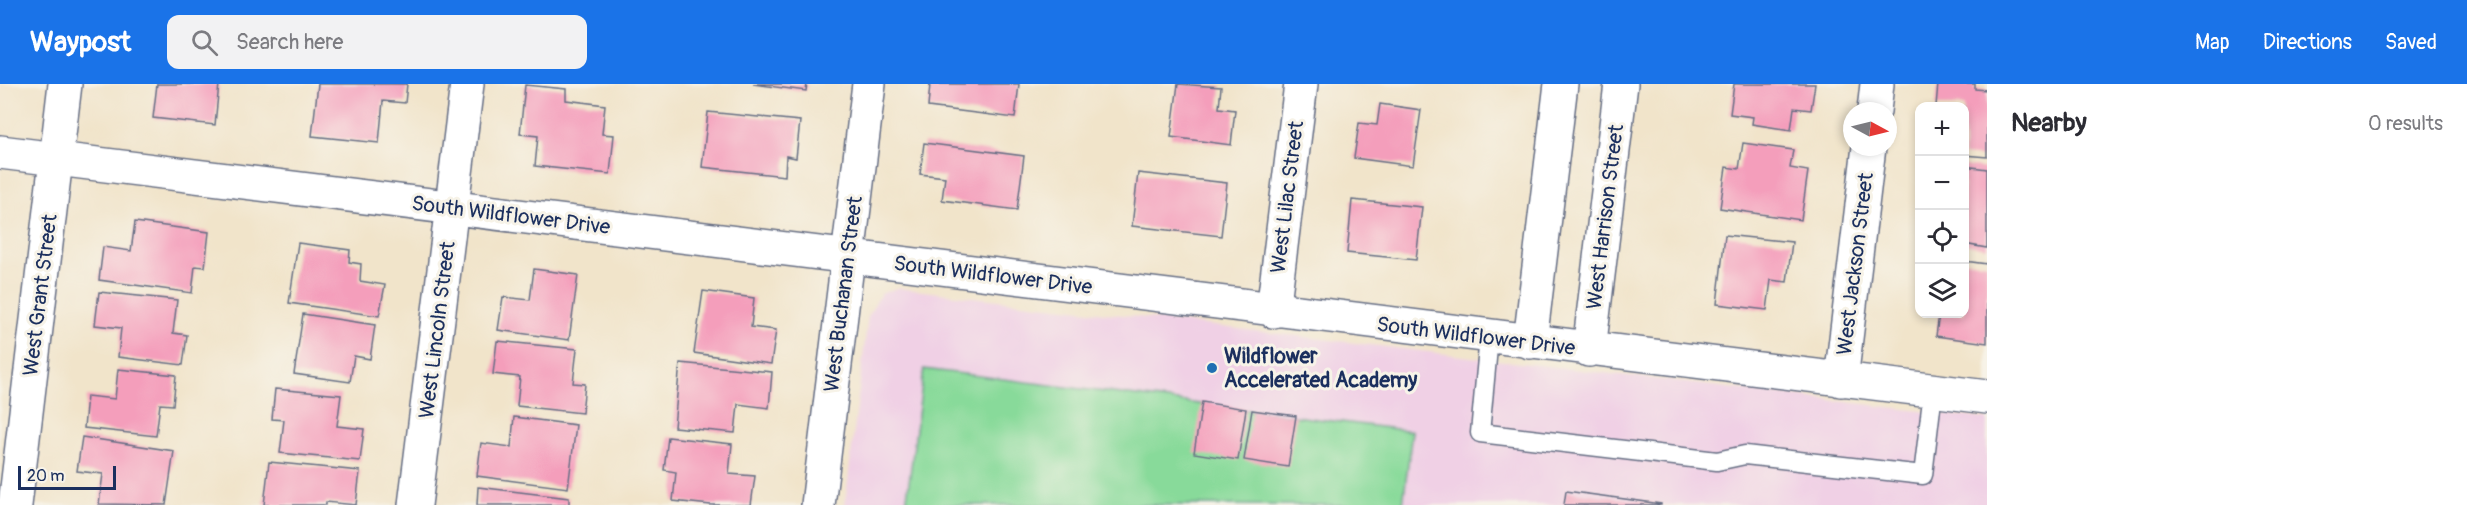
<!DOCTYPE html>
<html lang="en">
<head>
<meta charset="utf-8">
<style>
	:root { --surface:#fff; --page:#f2f2f3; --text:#2b2b33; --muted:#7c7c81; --line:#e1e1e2; --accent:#1a73e8 }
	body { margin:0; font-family:Pangolin,sans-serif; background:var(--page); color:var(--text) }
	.controls { position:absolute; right:18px; top:18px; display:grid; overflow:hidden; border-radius:12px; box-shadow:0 3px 9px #0003 }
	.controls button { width:54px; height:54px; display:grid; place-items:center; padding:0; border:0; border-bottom:2px solid var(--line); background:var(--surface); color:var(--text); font:30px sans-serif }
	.compass { position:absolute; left:1843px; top:18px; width:54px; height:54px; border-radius:50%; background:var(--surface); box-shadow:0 3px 9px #0003; rotate:97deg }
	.scale { position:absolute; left:18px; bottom:15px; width:98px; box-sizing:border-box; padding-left:6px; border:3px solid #1b2f5e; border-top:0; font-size:16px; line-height:21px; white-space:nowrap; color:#1b2f5e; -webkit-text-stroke:4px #f7f3e8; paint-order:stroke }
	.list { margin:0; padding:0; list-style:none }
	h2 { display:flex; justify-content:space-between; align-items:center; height:78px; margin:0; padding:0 24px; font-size:26px }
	h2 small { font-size:20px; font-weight:400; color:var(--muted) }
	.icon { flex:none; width:33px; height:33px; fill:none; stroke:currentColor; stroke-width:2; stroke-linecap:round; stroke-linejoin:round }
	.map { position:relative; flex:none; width:1987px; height:421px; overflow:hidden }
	header { display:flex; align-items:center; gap:36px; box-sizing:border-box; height:84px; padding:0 30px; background:var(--accent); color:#fff }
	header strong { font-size:28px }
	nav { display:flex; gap:33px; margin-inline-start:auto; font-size:21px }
	.search { width:420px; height:54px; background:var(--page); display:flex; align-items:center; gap:15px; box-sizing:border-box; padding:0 21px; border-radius:12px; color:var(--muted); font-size:22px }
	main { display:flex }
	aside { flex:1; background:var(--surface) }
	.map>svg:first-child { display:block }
	.built { fill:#f0d0e5 }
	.green { fill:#88da9a; stroke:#52847c; stroke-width:1.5 }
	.building { fill:#f49ebb }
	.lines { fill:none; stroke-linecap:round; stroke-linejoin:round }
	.lane-casing { stroke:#666e84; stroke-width:21 }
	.street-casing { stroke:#666e84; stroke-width:36 }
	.lane { stroke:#fff; stroke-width:18 }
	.street { stroke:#fff; stroke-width:33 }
	.poi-dot { fill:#1f6fb2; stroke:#f7f3e8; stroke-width:2 }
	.labels { text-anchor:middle; stroke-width:6; stroke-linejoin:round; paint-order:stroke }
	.street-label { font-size:21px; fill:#1b2f5e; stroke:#f7f3e8 }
	.poi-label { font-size:21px; font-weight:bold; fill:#1b2f5e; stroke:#f7f3e8; text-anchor:start }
</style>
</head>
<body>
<header>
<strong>Waypost</strong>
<div class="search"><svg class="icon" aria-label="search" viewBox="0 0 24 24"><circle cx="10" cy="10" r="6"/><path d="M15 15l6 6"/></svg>Search here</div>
<nav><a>Map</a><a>Directions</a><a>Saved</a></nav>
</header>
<main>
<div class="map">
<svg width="1987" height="421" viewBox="0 0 1987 421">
	<rect width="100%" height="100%" fill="#f7f3e8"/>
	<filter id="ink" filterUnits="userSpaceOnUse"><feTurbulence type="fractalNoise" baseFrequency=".0167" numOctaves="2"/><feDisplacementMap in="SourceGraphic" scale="12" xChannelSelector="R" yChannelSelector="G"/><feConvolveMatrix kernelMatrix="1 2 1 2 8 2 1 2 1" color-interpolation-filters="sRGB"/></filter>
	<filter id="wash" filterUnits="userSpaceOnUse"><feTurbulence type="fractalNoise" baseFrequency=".008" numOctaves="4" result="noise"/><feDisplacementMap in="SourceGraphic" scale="24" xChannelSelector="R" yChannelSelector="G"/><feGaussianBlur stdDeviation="1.35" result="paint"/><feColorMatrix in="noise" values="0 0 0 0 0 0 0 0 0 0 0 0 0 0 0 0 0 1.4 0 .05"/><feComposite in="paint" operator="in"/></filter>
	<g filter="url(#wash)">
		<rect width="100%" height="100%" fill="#f1e4ca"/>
		<path class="built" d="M897,204l1090,131v86h-1142l23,-189 13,-22z"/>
		<path class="green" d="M924,285l488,62 -9,74h-497z"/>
		<g id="blocks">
			<path class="building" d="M157,0h62l-4,41 -62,-7z
				M318,0h89l-2,19 -22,-2 -4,42 -67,-7z
				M753,0h54l-1,7z
				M930,0h89l-4,34 -87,-11z
				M1178,0l43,3 -2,21 16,2 -4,35 -60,-8z
				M1734,0h81l-4,26 -17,-2 -3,22 -39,-6 1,-7 -23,-3z
				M1938,0h37v5l12,1v67l-23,-2v-49h-28z
				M525,1l41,4v11l39,5 -3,29 12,1 -4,39 -75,-8 3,-30 -18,-2z
				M1380,20l41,6 -8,56 -59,-8 5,-35 18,2z
				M708,28l92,9 -4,37 -10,-2 -1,20 -83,-9z
				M924,59l100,13 -7,54 -75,-10 3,-23 -25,-3z
				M1743,59l50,7 -3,18 18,3 -7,49 -81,-12 6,-41 13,2z
				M1964,82l23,3v79l-23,-4z
				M1138,89l89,10 -6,53 -89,-10z
				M1352,116l70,7 -6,53 -69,-7z
				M135,138l74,10 -4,35 -10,-1 -3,27 -93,-13 4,-33 28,4z
				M1725,151l67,7 -5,40 -16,-2 -4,30 -50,-6z
				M298,159l52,7 -1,12 12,2 -1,17 25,4 -6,31 -90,-13z
				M1964,177l23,3v79l-51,-7 3,-22h25z
				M534,185l44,6 -9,65 -71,-10 5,-33 27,3z
				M703,207l51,7 -3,29 25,3 -5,34 -77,-11z
				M99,208l78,8 -4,33 14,2 -4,30 -65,-8 3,-29 -26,-3z
				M303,230l72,11 -5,34 -16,-3 -4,26 -56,-8z
				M497,257l80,8 -4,34 12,1 -3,29 -65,-7 3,-29 -27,-3z
				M680,279l92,9 -3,36 -31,-4 -3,29 -61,-6z
				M118,285l58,6 -3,30 -13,-1 -4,32 -72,-8 3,-32 28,3z
				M275,305l66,6 -4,31 27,3 -4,32 -80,-8 4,-33 -12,-1z
				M1202,318l44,7 -8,51 -44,-7z
				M1252,326l44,6 -8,51 -44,-7z
				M514,333l62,8 -8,63 -91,-12 4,-33 30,4z
				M82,353l92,14 -8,54 -67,-1 4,-30 -26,-3z
				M668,353l64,7 -3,30 26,2 -4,29h-40l-38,-4 3,-29 -12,-2z
				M269,378l91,9 -4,34 -30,-3v3h-62z
				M478,403l91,11v7h-92z
				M1566,407l95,13v1h-97z"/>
		</g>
	</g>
	<g filter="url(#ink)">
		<use href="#blocks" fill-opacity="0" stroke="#666e84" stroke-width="1.5"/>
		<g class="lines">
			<defs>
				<path id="lane" d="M1489,253l-9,96 237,28 28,-6 178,20 10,-84"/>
				<path id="street" d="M1874,27l3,-27
					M0,68l1987,245
					M1273,227l28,-227
					M1530,258l31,-258
					M1589,266l32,-266
					M1841,296l28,-233
					M15,421l50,-421
					M415,421l52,-421
					M818,421l51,-421"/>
			</defs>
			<use href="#lane" class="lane-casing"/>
			<use href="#street" class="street-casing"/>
			<use href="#lane" class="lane"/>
			<use href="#street" class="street"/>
		</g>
	</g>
	<circle class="poi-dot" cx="1212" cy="284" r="6"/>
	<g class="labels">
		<g class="street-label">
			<text transform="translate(1287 113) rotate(-83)" y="7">West Lilac Street</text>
			<text transform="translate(511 131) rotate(7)" y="7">South Wildflower Drive</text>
			<text transform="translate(1605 133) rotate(-83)" y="7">West Harrison Street</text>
			<text transform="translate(1855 180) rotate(-83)" y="7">West Jackson Street</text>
			<text transform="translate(993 191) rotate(7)" y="7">South Wildflower Drive</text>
			<text transform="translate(843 210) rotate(-83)" y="7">West Buchanan Street</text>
			<text transform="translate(40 211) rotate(-83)" y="7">West Grant Street</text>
			<text transform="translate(437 246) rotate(-83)" y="7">West Lincoln Street</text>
			<text transform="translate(1476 252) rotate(7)" y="7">South Wildflower Drive</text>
		</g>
		<g class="poi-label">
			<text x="1224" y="279">Wildflower<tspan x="1224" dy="24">Accelerated Academy</tspan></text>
		</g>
	</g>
</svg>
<div class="controls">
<button>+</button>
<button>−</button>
<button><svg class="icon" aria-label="locate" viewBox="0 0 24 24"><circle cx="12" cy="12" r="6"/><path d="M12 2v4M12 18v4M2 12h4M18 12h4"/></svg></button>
<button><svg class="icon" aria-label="layers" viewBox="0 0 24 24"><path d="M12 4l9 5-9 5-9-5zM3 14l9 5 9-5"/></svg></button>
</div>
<svg class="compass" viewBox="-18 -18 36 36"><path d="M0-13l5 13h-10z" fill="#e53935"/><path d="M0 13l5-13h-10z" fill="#7c7c81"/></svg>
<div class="scale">20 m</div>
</div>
<aside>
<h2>Nearby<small>0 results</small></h2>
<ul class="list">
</ul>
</aside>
</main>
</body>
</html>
